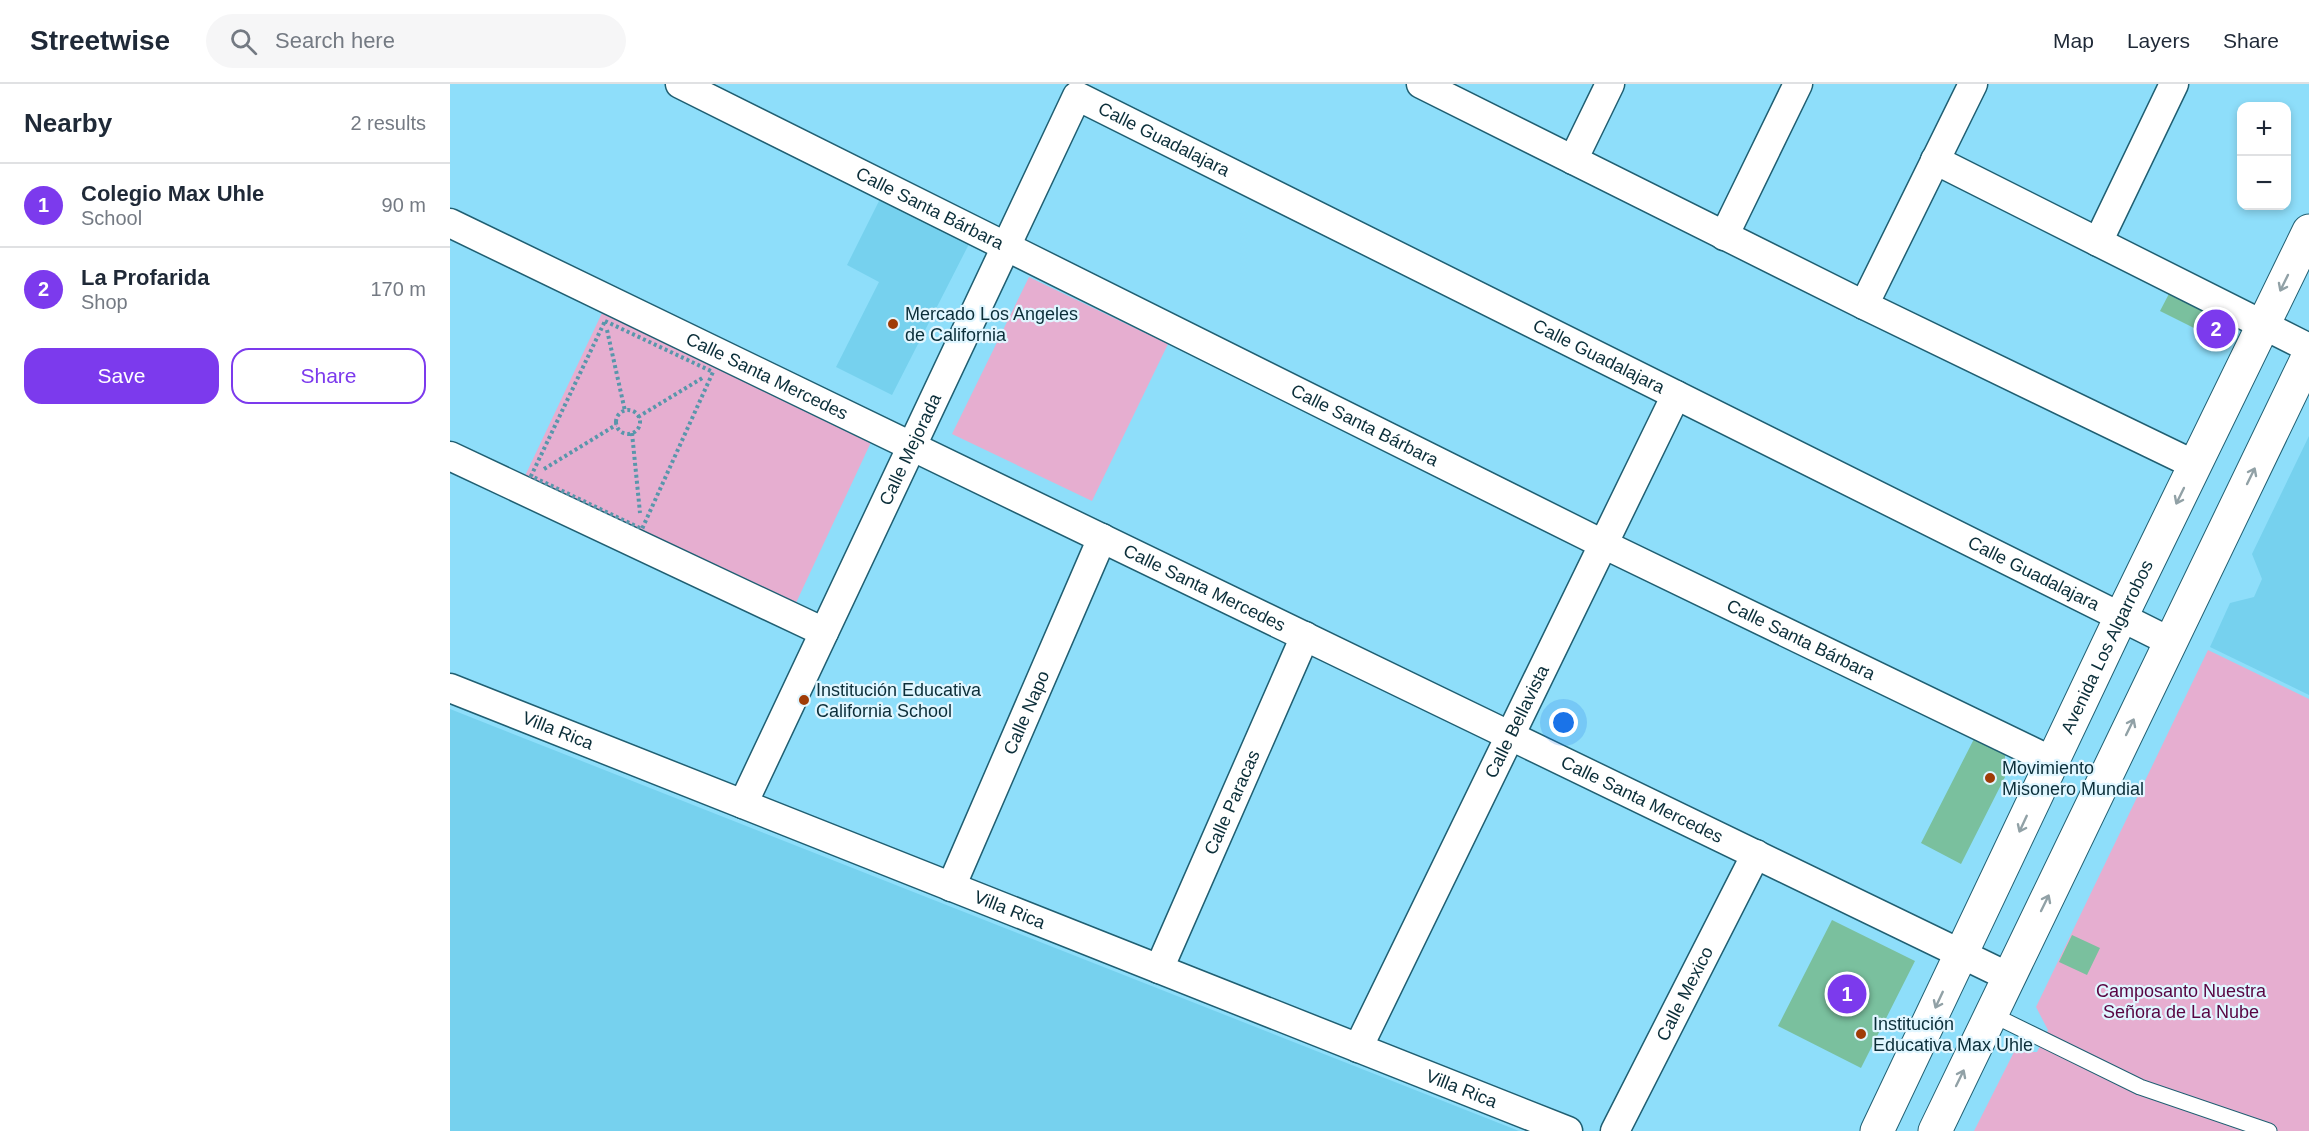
<!DOCTYPE html>
<html lang="en">
<head>
<meta charset="utf-8">
<style>
	:root { --surface:#fff; --page:#f6f6f7; --text:#1f2937; --muted:#747a83; --line:#e0e1e3; --accent:#7c3aed }
	body { margin:0; font-family:Arial,sans-serif; background:var(--page); color:var(--text) }
	.controls { position:absolute; right:18px; top:18px; display:grid; overflow:hidden; border-radius:12px; box-shadow:0 3px 9px #0003 }
	.controls button { width:54px; height:54px; display:grid; place-items:center; padding:0; border:0; border-bottom:2px solid var(--line); background:var(--surface); color:var(--text); font:30px sans-serif }
	.you { position:absolute; left:1114px; top:639px; width:21px; height:21px; margin:-15px; border:4px solid #fff; border-radius:50%; background:#1a73e8; box-shadow:0 0 0 9px #1a73e833 }
	.badge { display:grid; place-items:center; width:39px; height:39px; border-radius:50%; background:var(--accent); color:#fff; font-size:20px; font-weight:700 }
	.pin { position:absolute; translate:-50% -50%; border:3px solid #fff; box-shadow:0 2px 6px #0006 }
	.list { margin:0; padding:0; list-style:none }
	h2 { display:flex; justify-content:space-between; align-items:center; height:78px; margin:0; padding:0 24px; font-size:26px }
	h2 small { font-size:20px; font-weight:400; color:var(--muted) }
	.list li { display:grid; grid-template-columns:39px 1fr auto; gap:18px; align-items:center; box-sizing:border-box; height:84px; padding:0 24px; border-top:2px solid var(--line) }
	.list b { display:block; font-size:22px; white-space:nowrap }
	.list p { margin:0; font-size:20px; white-space:nowrap; color:var(--muted) }
	.list em { font-size:20px; font-style:normal; color:var(--muted) }
	.actions { display:flex; gap:12px; padding:18px 24px }
	.actions a { flex:1; padding:14px 0; border:2px solid var(--accent); border-radius:18px; text-align:center; font-size:21px; color:var(--accent) }
	.actions .main { background:var(--accent); color:#fff }
	.icon { flex:none; width:33px; height:33px; fill:none; stroke:currentColor; stroke-width:2; stroke-linecap:round; stroke-linejoin:round }
	.map { position:relative; flex:none; width:1859px; height:1047px; overflow:hidden }
	header { display:flex; align-items:center; gap:36px; box-sizing:border-box; height:84px; padding:0 30px; background:var(--surface); border-bottom:2px solid var(--line) }
	header strong { font-size:28px }
	nav { display:flex; gap:33px; margin-inline-start:auto; font-size:21px }
	.search { width:420px; height:54px; background:var(--page); display:flex; align-items:center; gap:15px; box-sizing:border-box; padding:0 21px; border-radius:33px; color:var(--muted); font-size:22px }
	main { display:flex }
	aside { flex:1; background:var(--surface) }
	.map>svg:first-child { display:block }
	.built { fill:#76d1ee }
	.green { fill:#e6aed0 }
	.building { fill:#7ac09e }
	.lines { fill:none; stroke-linecap:round; stroke-linejoin:round }
	.service-casing { stroke:#205f72; stroke-width:17 }
	.minor-casing { stroke:#205f72; stroke-width:31 }
	.tertiary-casing { stroke:#205f72; stroke-width:35 }
	.path { stroke:#5996ab; stroke-width:4; stroke-dasharray:3 3; stroke-linecap:butt }
	.service { stroke:#fff; stroke-width:15 }
	.minor { stroke:#fff; stroke-width:28 }
	.tertiary { stroke:#fff; stroke-width:33 }
	.oneway { stroke:#91a1a6 }
	.poi-dot { fill:#a03c07; stroke:#e0f6ff; stroke-width:2 }
	.labels { text-anchor:middle; stroke-width:4.5; stroke-linejoin:round; paint-order:stroke }
	.street-label { font-size:18px; fill:#0b2e39; stroke:#e0f6ff }
	.poi-label { font-size:18px; fill:#0b2e39; stroke:#e0f6ff; text-anchor:start }
	.park-label { font-size:18px; fill:#580542; stroke:#e0f6ff }
</style>
</head>
<body>
<header>
<strong>Streetwise</strong>
<div class="search"><svg class="icon" aria-label="search" viewBox="0 0 24 24"><circle cx="10" cy="10" r="6"/><path d="M15 15l6 6"/></svg>Search here</div>
<nav><a>Map</a><a>Layers</a><a>Share</a></nav>
</header>
<main>
<aside>
<h2>Nearby<small>2 results</small></h2>
<ul class="list">
<li><span class="badge">1</span><div><b>Colegio Max Uhle</b><p>School</p></div><em>90 m</em></li>
<li><span class="badge">2</span><div><b>La Profarida</b><p>Shop</p></div><em>170 m</em></li>
</ul>
<div class="actions"><a class="main">Save</a><a>Share</a></div>
</aside>
<div class="map">
<svg width="1859" height="1047" viewBox="0 0 1859 1047">
	<rect width="100%" height="100%" fill="#8edefa"/>
	<path class="built" d="M430,115l89,45 -77,151 -56,-28 43,-85 -32,-17z
		M1859,352v259l-99,-48 20,-44 24,-6 8,-18 -10,-25z
		M0,625l1069,422h-1069z"/>
	<path class="green" d="M579,193l139,67 -76,157 -140,-67z
		M152,229l270,127 -77,165 -271,-127z
		M1758,566l101,49v432h-335l40,-79h23l11,-22 -12,-23z"/>
	<path class="building" d="M1722,204l57,30 -11,22 -58,-29z
		M1525,653l30,15v25l-44,87 -40,-21z
		M1382,836l83,41 -54,107 -83,-42z
		M1622,851l28,13 -13,27 -28,-13z"/>
	<g class="lines">
		<defs>
			<path id="service" d="M1541,930l149,73 129,44"/>
			<g id="minor">
				<path id="s1" d="M230,0l923,460 449,217"/>
				<path d="M971,0l443,221 331,160"/>
				<path d="M1123,76l37,-76"/>
				<path d="M1485,76l374,188"/>
				<path id="s2" d="M0,139l1559,754"/>
				<path d="M1274,152l74,-152"/>
				<path d="M1648,158l76,-158"/>
				<path d="M1414,221l109,-221"/>
				<path d="M0,372l374,176"/>
				<path id="s3" d="M0,604l1118,443"/>
				<path id="s4" d="M293,720l334,-708 1094,546"/>
				<path id="s5" d="M501,803l151,-349"/>
				<path id="s6" d="M709,885l146,-333"/>
				<path id="s7" d="M908,964l318,-653"/>
				<path id="s8" d="M1165,1047l141,-277"/>
			</g>
			<g id="tertiary">
				<path id="s9" d="M1427,1047l244,-514 188,-386"/>
				<path d="M1485,1047l374,-776"/>
			</g>
		</defs>
		<use href="#service" class="service-casing"/>
		<use href="#minor" class="minor-casing"/>
		<use href="#tertiary" class="tertiary-casing"/>
		<path class="path" d="M155,237l108,51 -71,157 -111,-53z
			M157,246l18,81
			M166 338a12 12 0 1 1 24 0a12 12 0 1 1-24 0Z
			M188,333l66,-40
			M182,349l8,80
			M94,385l72,-44"/>
		<use href="#service" class="service"/>
		<use href="#minor" class="minor"/>
		<use href="#tertiary" class="tertiary"/>
	</g>
	<defs><path id="oneway-shaft" d="M-6 0H5M1.5-3L5.5 0L1.5 3" fill="none" stroke-width="1.6" stroke-linecap="round" stroke-linejoin="round" transform="scale(1.5)"/></defs>
	<g class="oneway">
		<use href="#oneway-shaft" transform="translate(1834 199) rotate(116)"/>
		<use href="#oneway-shaft" transform="translate(1801 392) rotate(-64)"/>
		<use href="#oneway-shaft" transform="translate(1730 412) rotate(116)"/>
		<use href="#oneway-shaft" transform="translate(1680 643) rotate(-64)"/>
		<use href="#oneway-shaft" transform="translate(1573 740) rotate(115)"/>
		<use href="#oneway-shaft" transform="translate(1595 819) rotate(-64)"/>
		<use href="#oneway-shaft" transform="translate(1489 916) rotate(115)"/>
		<use href="#oneway-shaft" transform="translate(1510 994) rotate(-64)"/>
	</g>
	<g class="poi-dot">
		<circle cx="443" cy="240" r="6"/>
		<circle cx="354" cy="616" r="6"/>
		<circle cx="1540" cy="694" r="6"/>
		<circle cx="1411" cy="950" r="6"/>
	</g>
	<g class="labels">
		<g class="street-label">
			<text dy="6" stroke="none"><textPath href="#s4" startOffset="880">Calle Guadalajara</textPath></text>
			<text dy="6" stroke="none"><textPath href="#s1" startOffset="279">Calle Santa Bárbara</textPath></text>
			<text dy="6" stroke="none"><textPath href="#s4" startOffset="1366">Calle Guadalajara</textPath></text>
			<text dy="6" stroke="none"><textPath href="#s2" startOffset="352">Calle Santa Mercedes</textPath></text>
			<text dy="6" stroke="none"><textPath href="#s1" startOffset="765">Calle Santa Bárbara</textPath></text>
			<text dy="6" stroke="none"><textPath href="#s4" startOffset="392">Calle Mejorada</textPath></text>
			<text dy="6" stroke="none"><textPath href="#s4" startOffset="1852">Calle Guadalajara</textPath></text>
			<text dy="6" stroke="none"><textPath href="#s2" startOffset="838">Calle Santa Mercedes</textPath></text>
			<text dy="6" stroke="none"><textPath href="#s1" startOffset="1251">Calle Santa Bárbara</textPath></text>
			<text dy="6" stroke="none"><textPath href="#s9" startOffset="536">Avenida Los Algarrobos</textPath></text>
			<text dy="6" stroke="none"><textPath href="#s5" startOffset="190">Calle Napo</textPath></text>
			<text dy="6" stroke="none"><textPath href="#s7" startOffset="363">Calle Bellavista</textPath></text>
			<text dy="6" stroke="none"><textPath href="#s3" startOffset="116">Villa Rica</textPath></text>
			<text dy="6" stroke="none"><textPath href="#s2" startOffset="1324">Calle Santa Mercedes</textPath></text>
			<text dy="6" stroke="none"><textPath href="#s6" startOffset="182">Calle Paracas</textPath></text>
			<text dy="6" stroke="none"><textPath href="#s3" startOffset="602">Villa Rica</textPath></text>
			<text dy="6" stroke="none"><textPath href="#s8" startOffset="154">Calle Mexico</textPath></text>
			<text dy="6" stroke="none"><textPath href="#s3" startOffset="1088">Villa Rica</textPath></text>
		</g>
		<g class="poi-label">
			<text x="455" y="236">Mercado Los Angeles<tspan x="455" dy="21">de California</tspan></text>
			<text x="366" y="612">Institución Educativa<tspan x="366" dy="21">California School</tspan></text>
			<text x="1552" y="690">Movimiento<tspan x="1552" dy="21">Misonero Mundial</tspan></text>
			<text x="1423" y="946">Institución<tspan x="1423" dy="21">Educativa Max Uhle</tspan></text>
		</g>
		<g class="park-label">
			<text x="1731" y="913">Camposanto Nuestra<tspan x="1731" dy="21">Señora de La Nube</tspan></text>
		</g>
	</g>
</svg>
<div class="controls">
<button>+</button>
<button>−</button>
</div>
<div class="you"></div>
<div class="pin badge" style="left:1397px;top:910px">1</div>
<div class="pin badge" style="left:1766px;top:245px">2</div>
</div>
</main>
</body>
</html>
